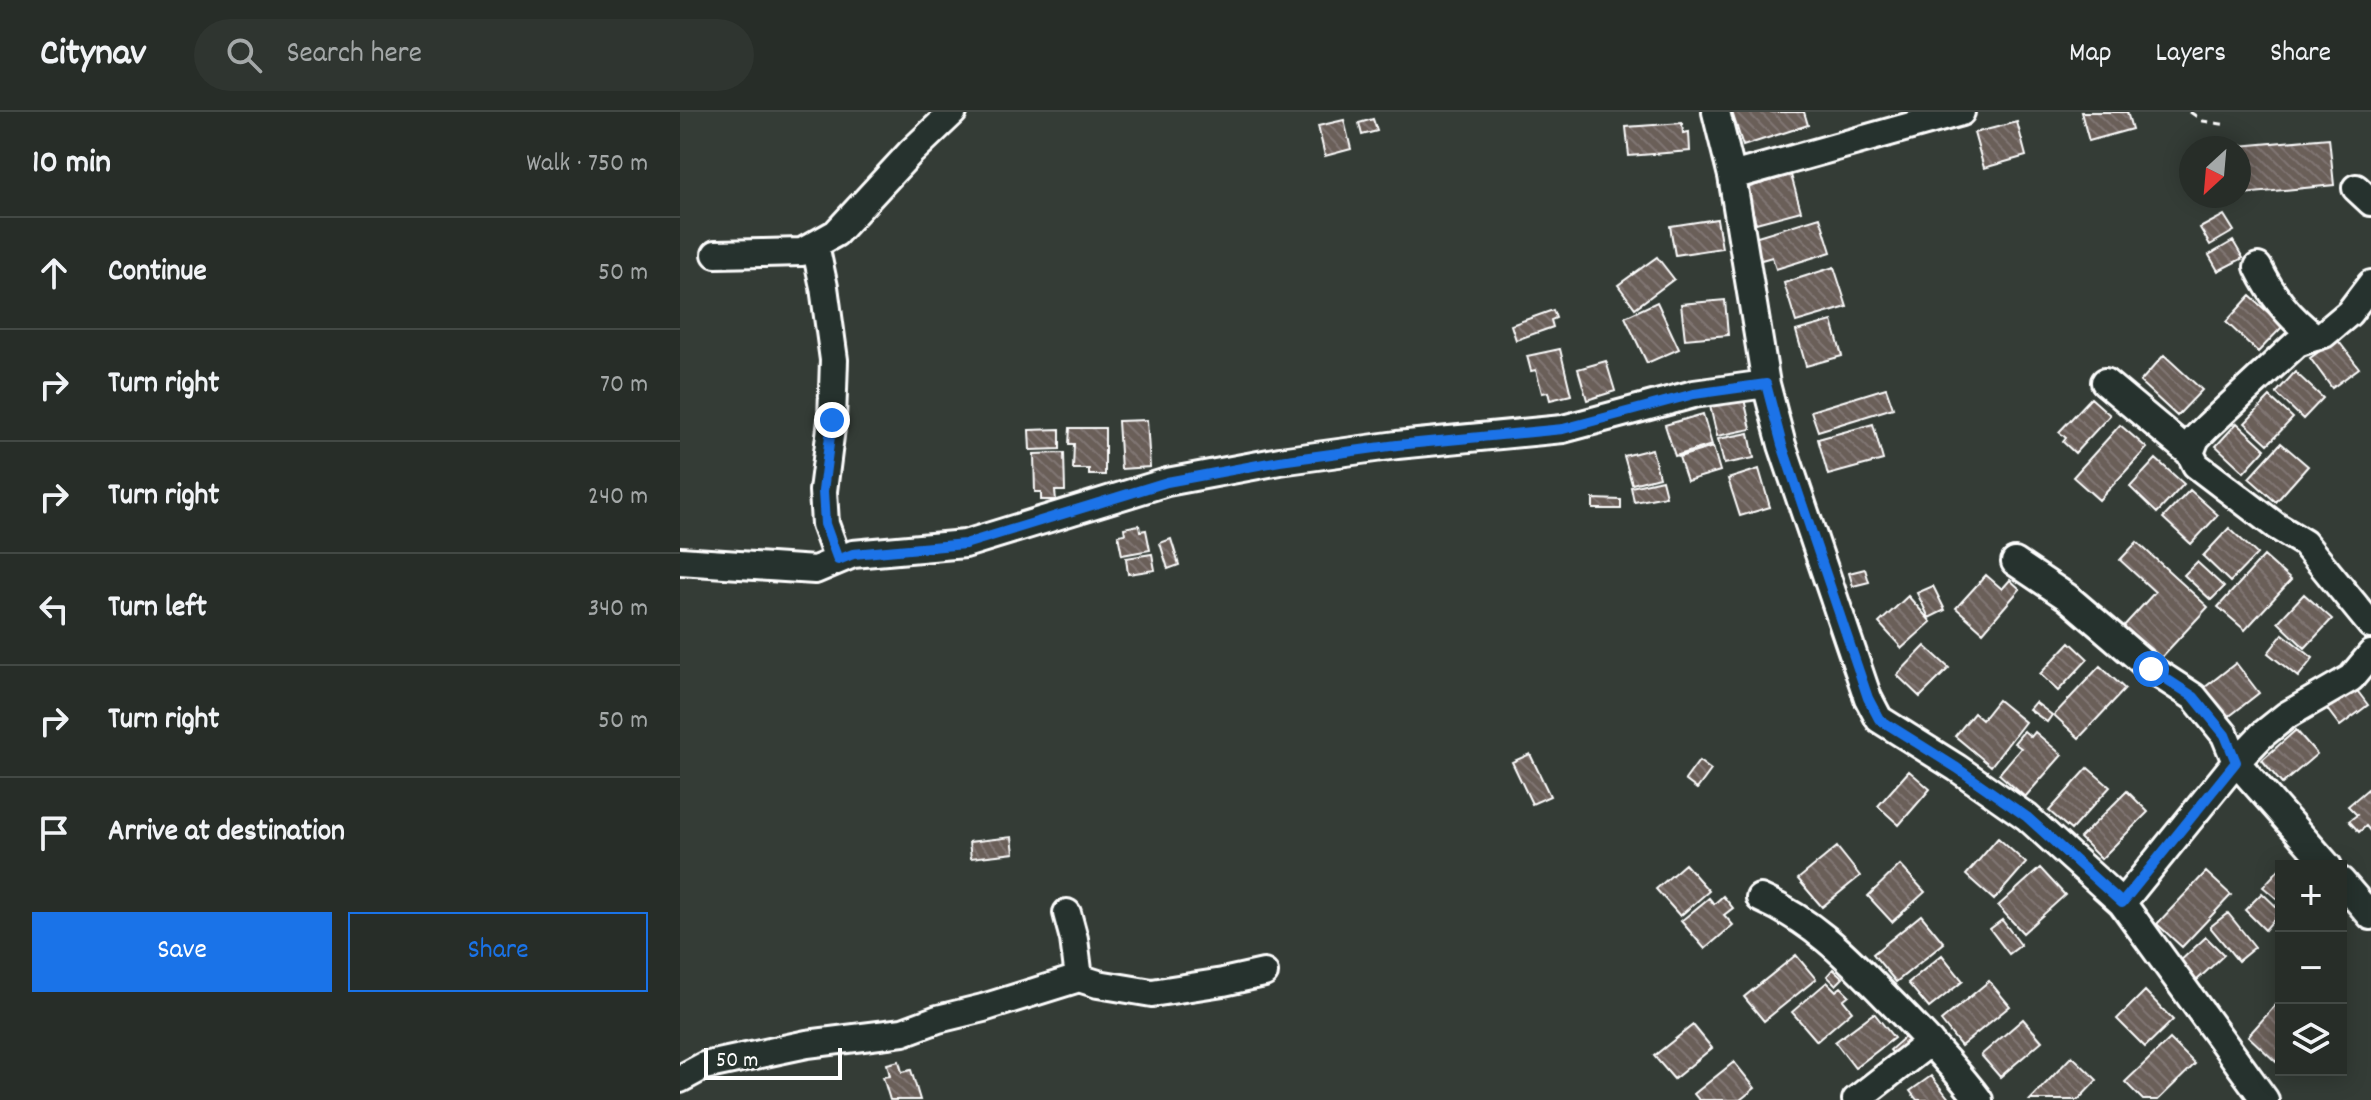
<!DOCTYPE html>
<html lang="en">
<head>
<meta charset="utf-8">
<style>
	:root { --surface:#272d28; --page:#2f3530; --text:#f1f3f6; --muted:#a4a8a8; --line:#434945; --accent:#1a73e8 }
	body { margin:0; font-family:Dekko,sans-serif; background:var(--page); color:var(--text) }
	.controls { position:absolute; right:24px; bottom:24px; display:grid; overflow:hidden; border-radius:0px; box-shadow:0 4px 20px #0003 }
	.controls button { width:72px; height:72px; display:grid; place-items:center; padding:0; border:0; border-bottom:2px solid var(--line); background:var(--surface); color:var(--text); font:40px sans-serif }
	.compass { position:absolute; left:1499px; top:24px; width:72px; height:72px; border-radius:50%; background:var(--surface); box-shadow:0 4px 20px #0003; rotate:206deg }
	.scale { position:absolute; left:24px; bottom:20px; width:138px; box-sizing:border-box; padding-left:8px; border:4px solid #fff; border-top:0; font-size:22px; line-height:28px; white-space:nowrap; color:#fff; -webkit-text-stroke:6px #26332d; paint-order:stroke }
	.stop { position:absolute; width:24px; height:24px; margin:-18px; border:6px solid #1a73e8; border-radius:50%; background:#fff }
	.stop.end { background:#1a73e8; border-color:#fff; box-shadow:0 2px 8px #0008 }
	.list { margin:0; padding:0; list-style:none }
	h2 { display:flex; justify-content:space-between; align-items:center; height:104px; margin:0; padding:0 32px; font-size:34px }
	h2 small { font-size:26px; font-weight:400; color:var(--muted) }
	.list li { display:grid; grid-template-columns:52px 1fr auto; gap:24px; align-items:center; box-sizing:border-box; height:112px; padding:0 32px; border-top:2px solid var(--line) }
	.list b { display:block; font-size:30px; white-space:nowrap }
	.list em { font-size:26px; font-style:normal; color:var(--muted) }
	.actions { display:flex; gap:16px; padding:24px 32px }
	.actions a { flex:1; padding:18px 0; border:2px solid var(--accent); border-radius:0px; text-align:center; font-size:28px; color:var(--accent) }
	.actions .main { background:var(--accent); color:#fff }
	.icon { flex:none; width:44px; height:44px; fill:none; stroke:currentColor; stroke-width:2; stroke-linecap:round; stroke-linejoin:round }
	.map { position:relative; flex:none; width:1691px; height:988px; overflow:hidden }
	header { display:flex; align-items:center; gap:48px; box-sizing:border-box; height:112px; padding:0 40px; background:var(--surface); border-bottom:2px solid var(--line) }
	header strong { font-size:38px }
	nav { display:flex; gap:44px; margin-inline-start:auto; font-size:28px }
	.search { width:560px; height:72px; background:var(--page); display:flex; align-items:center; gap:20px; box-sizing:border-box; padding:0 28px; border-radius:44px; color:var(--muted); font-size:30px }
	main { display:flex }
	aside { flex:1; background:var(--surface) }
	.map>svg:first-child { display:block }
	.building { fill:url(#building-back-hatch); stroke:#fff; stroke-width:2 }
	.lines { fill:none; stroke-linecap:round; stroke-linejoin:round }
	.minor-casing { stroke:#fff; stroke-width:32 }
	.path { stroke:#fff; stroke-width:3; stroke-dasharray:8 6; stroke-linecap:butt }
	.minor { stroke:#26332d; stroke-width:26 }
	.route { stroke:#1a73e8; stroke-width:10 }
</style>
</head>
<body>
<header>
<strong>Citynav</strong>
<div class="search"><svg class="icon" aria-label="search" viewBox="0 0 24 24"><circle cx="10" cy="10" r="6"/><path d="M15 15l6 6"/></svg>Search here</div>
<nav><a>Map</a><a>Layers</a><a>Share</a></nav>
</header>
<main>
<aside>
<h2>10 min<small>Walk · 750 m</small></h2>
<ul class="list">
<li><svg class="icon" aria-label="ahead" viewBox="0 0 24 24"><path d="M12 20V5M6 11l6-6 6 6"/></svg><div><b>Continue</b></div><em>50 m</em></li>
<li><svg class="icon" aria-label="right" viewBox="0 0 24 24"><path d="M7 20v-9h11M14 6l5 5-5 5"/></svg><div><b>Turn right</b></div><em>70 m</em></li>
<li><svg class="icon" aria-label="right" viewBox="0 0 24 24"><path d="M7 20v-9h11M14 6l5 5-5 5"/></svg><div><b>Turn right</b></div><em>240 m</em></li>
<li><svg class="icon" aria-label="left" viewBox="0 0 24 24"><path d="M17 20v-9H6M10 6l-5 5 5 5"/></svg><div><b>Turn left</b></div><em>340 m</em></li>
<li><svg class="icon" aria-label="right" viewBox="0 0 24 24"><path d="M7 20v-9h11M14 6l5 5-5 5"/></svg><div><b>Turn right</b></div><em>50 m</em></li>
<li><svg class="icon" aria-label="arrive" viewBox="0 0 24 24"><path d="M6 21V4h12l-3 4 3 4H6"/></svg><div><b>Arrive at destination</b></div></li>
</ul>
<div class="actions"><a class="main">Save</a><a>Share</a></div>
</aside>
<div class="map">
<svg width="1691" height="988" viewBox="0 0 1691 988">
	<defs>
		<pattern id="building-back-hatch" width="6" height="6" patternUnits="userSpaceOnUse" patternTransform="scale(2)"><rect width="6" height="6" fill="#6a5e59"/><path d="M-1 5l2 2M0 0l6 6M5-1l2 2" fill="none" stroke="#807672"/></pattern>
	</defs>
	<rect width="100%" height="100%" fill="#343c36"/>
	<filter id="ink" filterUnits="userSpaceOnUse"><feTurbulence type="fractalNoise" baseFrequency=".0125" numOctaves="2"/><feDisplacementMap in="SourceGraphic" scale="16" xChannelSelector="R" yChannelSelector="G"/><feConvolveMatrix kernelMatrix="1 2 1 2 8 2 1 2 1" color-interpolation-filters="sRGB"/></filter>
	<g filter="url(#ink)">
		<path class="building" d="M1052,0h72l4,13 -65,21z
			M1401,0h46l5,17 -43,12z
			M693,7l4,12 -15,4 -3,-12z
			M664,8l7,29 -26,7 -7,-30z
			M1337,10l9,34 -42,12 -10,-35z
			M1002,11l1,10 6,-1 1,19 -61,5 -3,-29z
			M1649,26l5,47 -91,9 -4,-48z
			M1111,63l10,36 -45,12 -10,-35z
			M1544,103l10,16 -24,14 -10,-17z
			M1140,105l11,35 -55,17 -4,-12 -14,4 -7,-23z
			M1037,107l5,29 -47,7 -5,-29z
			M1553,129l10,17 -25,13 -9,-16z
			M977,145l17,22 -39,29 -17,-23z
			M1154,155l13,40 -51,15 -12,-39z
			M1570,184l33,30 -25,26 -32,-30z
			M1045,188l3,35 -43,4 -4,-35z
			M977,190l22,47 -32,14 -22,-46z
			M873,198l3,8 -5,2 2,7 -37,13 -5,-15z
			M1152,209l10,35 -36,10 -10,-35z
			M1657,227l22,29 -27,20 -22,-30z
			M880,237l11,46 -21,5 -2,-8 -6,1 -6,-23 -5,1 -4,-15z
			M1484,243l38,35 -25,26 -37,-34z
			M926,249l9,30 -28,9 -9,-31z
			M1615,260l28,26 -20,21 -27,-26z
			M1206,276l7,20 -75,23 -7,-20z
			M1590,285l23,21 -25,26 -23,-21z
			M1411,286l19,17 -35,38 -12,-11 3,-4 -7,-6z
			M1064,287l7,30 -34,7 -7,-30z
			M1023,302l9,31 -37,11 -10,-31z
			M467,308l3,47 -29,2 -3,-48z
			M1557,311l28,26 -21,23 -28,-26z
			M1193,312l10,36 -55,15 -10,-36z
			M1440,313l27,23 -48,52 -26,-23z
			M390,316h35v47h-16v-6h-16l1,-25h-5z
			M380,317v20l-30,1 -1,-20z
			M1069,321l5,25 -30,6 -6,-25z
			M1601,331l27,23 -32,36 -27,-24z
			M1033,335l7,24 -33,10 -8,-24z
			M972,337l7,28 -27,7 -8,-28z
			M384,341l1,38h-10l1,9h-15v-8h-6l-1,-38z
			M1476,347l28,25 -27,29 -27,-26z
			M1079,357l11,38 -30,9 -12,-37z
			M982,368l4,16 -32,6 -3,-15z
			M1510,378l28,25 -27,29 -28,-26z
			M913,387l28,1v9h-28z
			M459,413l1,6 6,-1 4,20 -28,5 -4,-20 7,-1 -1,-6z
			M1549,416l28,26 -27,28 -27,-26z
			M491,427l8,26 -11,4 -8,-26z
			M1457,430l71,65 -50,54 -36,-33 33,-36 -35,-32z
			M472,442l3,16 -27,4 -2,-16z
			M1584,444l27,24 -46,50 -27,-23z
			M1517,450l27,25 -13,13 -27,-25z
			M1185,457l4,13 -16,4 -4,-13z
			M1306,463l16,14 8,-9 10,9 -37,43 -27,-24z
			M1253,474l12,24 -16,8 -12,-25z
			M1624,482l28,25 -27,29 -27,-26z
			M1228,484l23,26 -29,26 -23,-25z
			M1603,522l30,24 -15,19 -30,-24z
			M1390,530l18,17 -30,32 -18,-17z
			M1245,534l24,22 -29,29 -23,-22z
			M1556,551l23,30 -32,25 -23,-30z
			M1420,554l25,23 -46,49 -25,-23z
			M1669,568l19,25 -28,21 -19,-25z
			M1318,588l27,22 -34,44 -36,-30 19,-23 8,7z
			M1355,590l17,13 -5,7 -18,-13z
			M1616,618l21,24 -35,30 -20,-24z
			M1344,619l7,6 4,-5 27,23 -37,42 -26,-23 22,-26 -7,-5z
			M850,642l20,42 -18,8 -20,-42z
			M1019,649l12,9 -14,19 -12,-9z
			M1408,656l22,19 -39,43 -22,-19z
			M1229,659l21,18 -31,36 -21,-19z
			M1689,676l2,2v42l-5,-6 -7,6 -10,-11 8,-6 -9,-9z
			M1447,679l21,21 -47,47 -21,-21z
			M332,725l2,16 -43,5 -2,-16z
			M1318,726l28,25 -32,37 -28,-25z
			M1157,735l23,29 -38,31 -24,-28z
			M1005,752l24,27 -29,25 -24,-27z
			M1220,753l25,27 -33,30 -24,-26z
			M1360,756l25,27 -42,38 -25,-27z
			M1600,756h1v34l-18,-15z
			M1526,760l25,23 -49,52 -25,-23z
			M1582,781l19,18 -16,19 -20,-20z
			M1043,784l10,12 -9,7 9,10 -28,24 -24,-28 28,-23 5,6z
			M1548,801l27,34 -17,14 -28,-34z
			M1241,803l23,28 -48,39 -23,-28z
			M1322,808l19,25 -12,9 -19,-25z
			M1526,825l18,18 -29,27 -17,-19z
			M1116,843l20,24 -52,42 -20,-24z
			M1262,843l21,26 -34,27 -21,-25z
			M1153,857l10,9 -7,7 -9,-9z
			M1309,869l21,25 -49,40 -20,-25z
			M1147,870l9,9 5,-4 8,8 -6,5 9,11 -35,30 -25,-29z
			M1465,879l28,29 -28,27 -28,-28z
			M1601,887v57l-5,6 -28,-26z
			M1194,901l20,25 -39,30 -20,-26z
			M1343,907l19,22 -42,36 -19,-22z
			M1013,913l19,23 -38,31 -20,-23z
			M1226,924l6,6 -16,15 -6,-7z
			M1490,927l25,25 -37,36h-15l-18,-18z
			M1392,944l25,24 -19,20h-48z
			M219,949l3,11 9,-2 9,30h-30l-7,-23 7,-1 -3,-12z
			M1054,950l21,26 -15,12h-41l-5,-6z
			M1251,964l19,24h-33l-7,-9z"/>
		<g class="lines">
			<defs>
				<path id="minor" d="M1036,0l16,64 34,208 16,61 86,253 11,21 78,49 70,49 95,86 143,197
					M1052,64l229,-64
					M1676,76l15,14
					M135,133l9,42 10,73 -2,60 -9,71 2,33 13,36
					M36,142l86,-2 34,-19 74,-80 43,-41
					M1578,155c14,29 31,50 57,70
					M1425,270l85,71 6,12 80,61 28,17 67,82
					M1510,341l6,-15 12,-12 89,-83 27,-9 25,-21 22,-29
					M0,449l135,9 38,-16 112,-10 202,-62 113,-21 117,-16 166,-16 131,-35 72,-10
					M1335,450l52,35 84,72 43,28 31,38 11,27 92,104
					M1661,769l30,35
					M1080,786c55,24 88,60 129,102 32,32 63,64 90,100
					M1442,791l114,-141 26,-27 25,-20 64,-37 20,-24
					M387,801l7,26 5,39
					M0,967l24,-13 103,-22 96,-12 35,-13 45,-11 96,-30 19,6 54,9 71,-11 41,-9
					M1176,988l74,-58"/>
			</defs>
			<use href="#minor" class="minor-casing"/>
			<path class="path" d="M1510,0l13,9 25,4"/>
			<use href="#minor" class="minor"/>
		</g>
	</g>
	<g class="lines" filter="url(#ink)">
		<path class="route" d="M152,308l-9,71 2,33 13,36 15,-6 112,-10 202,-62 113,-21 117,-16 166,-16 131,-35 72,-10 16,61 86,253 11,21 78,49 70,49 95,86 114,-141 -11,-27 -31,-38 -43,-28"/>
	</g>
</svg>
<div class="controls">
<button>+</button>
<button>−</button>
<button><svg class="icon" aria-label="layers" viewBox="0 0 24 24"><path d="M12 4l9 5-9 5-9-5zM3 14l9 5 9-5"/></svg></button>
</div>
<svg class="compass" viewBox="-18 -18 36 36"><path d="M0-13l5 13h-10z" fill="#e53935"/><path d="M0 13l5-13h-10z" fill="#a4a8a8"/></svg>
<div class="scale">50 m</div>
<div class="stop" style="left:1471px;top:557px"></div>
<div class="stop end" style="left:152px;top:308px"></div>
</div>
</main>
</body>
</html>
